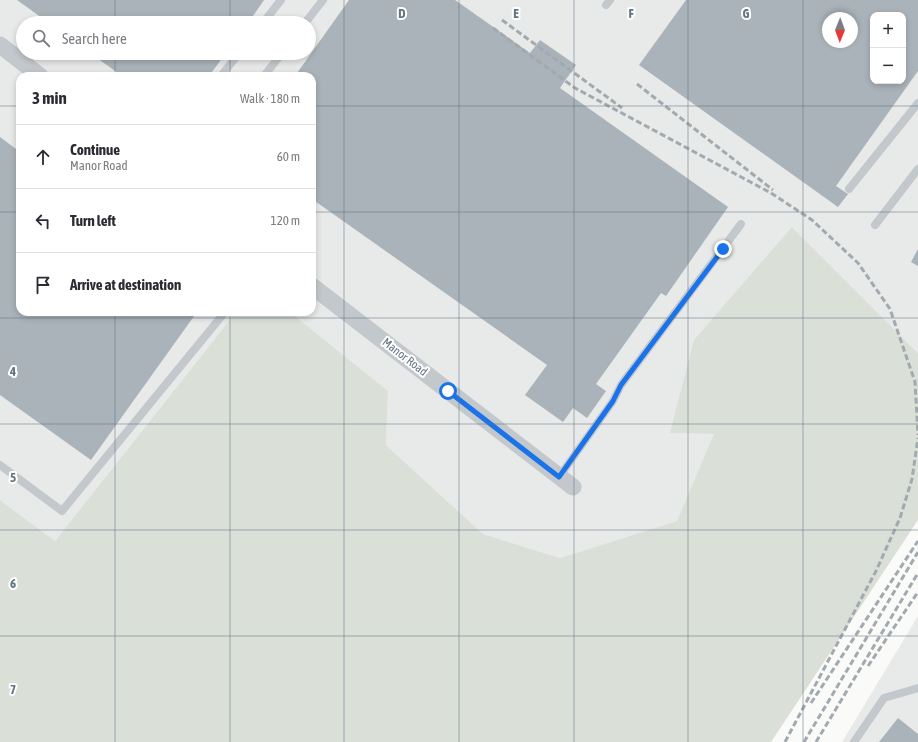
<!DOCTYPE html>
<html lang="en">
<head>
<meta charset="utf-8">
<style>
	:root { --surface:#fff; --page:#f2f2f3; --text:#2b2b33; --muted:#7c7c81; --line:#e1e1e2 }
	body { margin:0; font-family:"Asap Condensed",sans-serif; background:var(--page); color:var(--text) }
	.controls { position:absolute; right:12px; top:12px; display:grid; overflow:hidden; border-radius:8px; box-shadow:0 2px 6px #0003 }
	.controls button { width:36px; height:36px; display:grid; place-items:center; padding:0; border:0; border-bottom:1px solid var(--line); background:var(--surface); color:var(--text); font:20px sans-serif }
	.compass { position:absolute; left:822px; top:12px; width:36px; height:36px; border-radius:50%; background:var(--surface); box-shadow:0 2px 6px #0003; rotate:181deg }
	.stop { position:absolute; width:12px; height:12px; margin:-9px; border:3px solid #1a73e8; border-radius:50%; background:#fff }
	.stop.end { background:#1a73e8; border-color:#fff; box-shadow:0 1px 4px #0008 }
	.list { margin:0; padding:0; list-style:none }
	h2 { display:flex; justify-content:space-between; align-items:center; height:52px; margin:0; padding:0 16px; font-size:17px }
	h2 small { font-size:13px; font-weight:400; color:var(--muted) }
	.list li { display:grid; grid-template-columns:26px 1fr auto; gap:12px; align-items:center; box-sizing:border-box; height:64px; padding:0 16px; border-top:1px solid var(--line) }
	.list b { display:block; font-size:15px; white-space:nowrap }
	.list p { margin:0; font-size:13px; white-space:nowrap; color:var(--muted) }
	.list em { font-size:13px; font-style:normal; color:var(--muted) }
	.icon { flex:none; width:22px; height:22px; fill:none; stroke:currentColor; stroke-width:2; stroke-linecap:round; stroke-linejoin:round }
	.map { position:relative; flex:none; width:918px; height:742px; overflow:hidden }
	.search { position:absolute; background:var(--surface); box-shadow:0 2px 6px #0003; left:16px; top:16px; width:300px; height:44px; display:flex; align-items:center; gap:10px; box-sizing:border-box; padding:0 14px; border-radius:22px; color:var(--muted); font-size:15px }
	.panel { position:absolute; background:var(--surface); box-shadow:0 2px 6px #0003; left:16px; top:72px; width:300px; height:244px; border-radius:12px }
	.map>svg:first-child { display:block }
	.built { fill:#e8e9e9; fill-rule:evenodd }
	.green { fill:#dadfd7 }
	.building { fill:#aab3b9; fill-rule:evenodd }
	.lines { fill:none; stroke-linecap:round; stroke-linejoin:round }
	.service { stroke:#c3c8cc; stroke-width:8 }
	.minor { stroke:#c3c8cc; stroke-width:17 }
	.rail { stroke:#a2aab0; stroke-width:3; stroke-dasharray:6 3; stroke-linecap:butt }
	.route { stroke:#1a73e8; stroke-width:5 }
	.grid { fill:none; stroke:#657683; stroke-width:1; stroke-opacity:0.55 }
	.labels { text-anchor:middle; stroke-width:4; stroke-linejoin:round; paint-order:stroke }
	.street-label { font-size:12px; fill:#657683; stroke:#fff }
	.grid-label { font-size:13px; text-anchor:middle; font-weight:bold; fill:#657683; stroke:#fff; stroke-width:4; stroke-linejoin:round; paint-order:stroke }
</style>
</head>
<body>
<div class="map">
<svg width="918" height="742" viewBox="0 0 918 742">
	<rect width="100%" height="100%" fill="#fafaf8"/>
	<path class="built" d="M0,0h918v353l-126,-126 -122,206 45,1 -38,87 -117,37 -77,-24 -97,-89 2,-54 -98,-79h22v-236h-292v236h216l-181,229 -55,-41zM873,15h30v66h-30zM828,18h24v24h-24zM23,23h286v30h-286z
		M918,616v126h-76z"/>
	<path class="green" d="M792,227l126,126v167l-147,222h-771v-242l55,41 181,-229h54l98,79 -2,54 97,89 77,24 117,-37 37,-87 -44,-1 24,-93z"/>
	<path class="building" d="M17,0h247l-16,23h-199z
		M349,0h106l75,53 10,-13 36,25 -16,23 168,119 -62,89 -5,-3 -65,91 10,7 -19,27 -14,-10 -10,14 -38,-27 22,-30 -235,-166v-123h-17z
		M686,0h232v71l-82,115 12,8 -10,13 -199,-142zM873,15h30v66h-30zM828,18h24v24h-24z
		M90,53h136l-17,23h-87z
		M0,137l20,15v160h177l-106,148 -91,-65z
		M918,249v17l-7,-4z
		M898,718l20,16v8h-39z"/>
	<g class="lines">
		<path class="service" d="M606,5l4,-5
			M263,23l18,-23
			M305,23l18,-23
			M221,76l18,-23
			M264,76l18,-23
			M849,189l69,-86
			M875,225l43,-56
			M0,465l62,46 163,-199
			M559,477l54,-76 8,-16 120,-161
			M854,742l30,-44 34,-10"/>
		<path class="minor" d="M0,45l40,31
			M312,286l261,201"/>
		<path class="rail" d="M502,20l120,88
			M493,28l82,60 196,105 41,27 46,43 32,46 25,73 3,53
			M637,84l136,106
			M868,666l50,-74
			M811,703l107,-162
			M785,742l91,-171 24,-53 12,-39 6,-41
			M804,742l114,-190
			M816,742l102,-169"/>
	</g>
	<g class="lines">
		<path class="route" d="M448,391l111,86 54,-76 8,-16 102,-136"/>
	</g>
	<path class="grid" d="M115,0v23M230,0v23M344,0v742M459,0v742M574,0v742M688,0v742M803,0v742M115,53v23M230,53v23M0,106h20M312,106h606M0,212h20M312,212h606M115,312v430M230,312v430M0,318h918M0,424h918M0,530h918M0,636h918"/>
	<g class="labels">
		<g class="street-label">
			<text transform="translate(405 357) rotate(38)" y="4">Manor Road</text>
		</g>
	</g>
	<g class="grid-label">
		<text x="402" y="18">D</text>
		<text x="516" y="18">E</text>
		<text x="631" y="18">F</text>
		<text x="746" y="18">G</text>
		<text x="13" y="376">4</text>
		<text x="13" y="482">5</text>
		<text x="13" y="588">6</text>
		<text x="13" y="694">7</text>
	</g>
</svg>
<div class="controls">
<button>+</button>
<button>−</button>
</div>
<svg class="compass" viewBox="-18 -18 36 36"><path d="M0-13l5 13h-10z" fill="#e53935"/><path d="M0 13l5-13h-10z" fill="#7c7c81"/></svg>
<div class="stop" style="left:448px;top:391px"></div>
<div class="stop end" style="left:723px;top:249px"></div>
<div class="search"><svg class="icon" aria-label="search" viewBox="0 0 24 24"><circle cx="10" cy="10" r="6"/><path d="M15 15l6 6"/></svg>Search here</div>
<section class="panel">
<h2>3 min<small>Walk · 180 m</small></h2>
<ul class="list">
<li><svg class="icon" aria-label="ahead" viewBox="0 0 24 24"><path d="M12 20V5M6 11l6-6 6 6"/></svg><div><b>Continue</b><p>Manor Road</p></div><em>60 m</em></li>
<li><svg class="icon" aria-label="left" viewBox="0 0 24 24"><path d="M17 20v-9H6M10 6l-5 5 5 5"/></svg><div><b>Turn left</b></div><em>120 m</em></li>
<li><svg class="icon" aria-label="arrive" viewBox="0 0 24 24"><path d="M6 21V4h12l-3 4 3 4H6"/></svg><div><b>Arrive at destination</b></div></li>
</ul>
</section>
</div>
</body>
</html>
